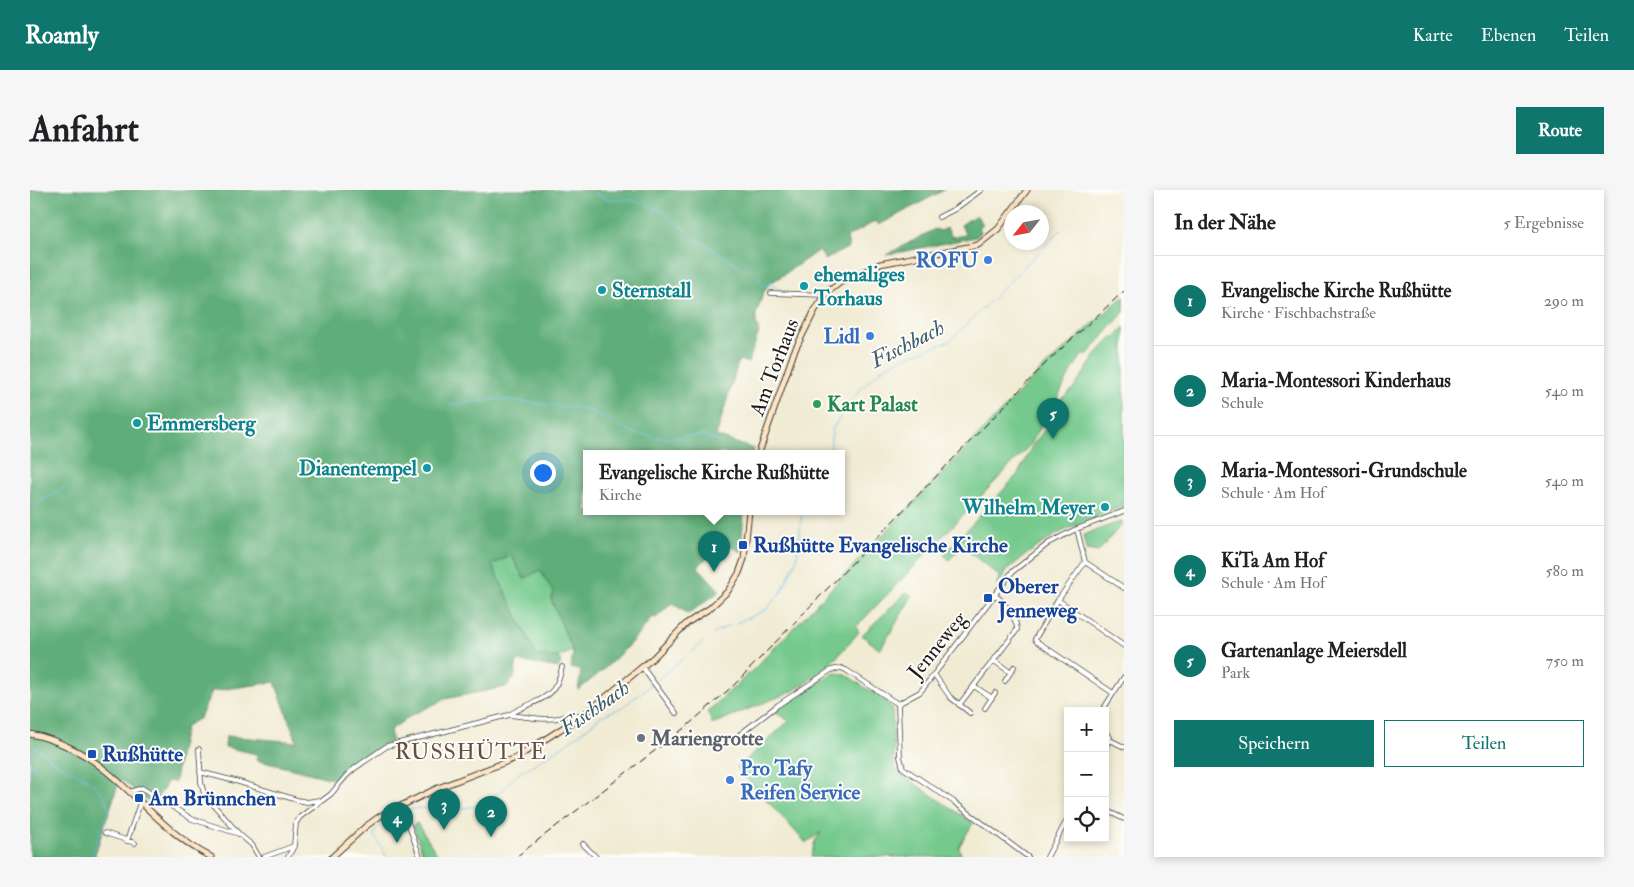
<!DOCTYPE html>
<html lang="de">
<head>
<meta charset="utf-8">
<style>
	:root { --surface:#fff; --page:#f6f6f6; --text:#202124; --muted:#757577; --line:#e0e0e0; --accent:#0f766e }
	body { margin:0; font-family:"IM FELL Double Pica",serif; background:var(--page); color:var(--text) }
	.controls { position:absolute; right:15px; bottom:15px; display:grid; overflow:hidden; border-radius:0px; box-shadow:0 2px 8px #0003 }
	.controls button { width:45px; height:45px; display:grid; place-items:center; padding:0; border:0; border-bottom:1px solid var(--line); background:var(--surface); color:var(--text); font:25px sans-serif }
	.compass { position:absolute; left:974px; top:15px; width:45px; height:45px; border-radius:50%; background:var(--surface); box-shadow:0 2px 8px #0003; rotate:239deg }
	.you { position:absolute; left:512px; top:282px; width:18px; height:18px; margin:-12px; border:4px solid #fff; border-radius:50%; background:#1a73e8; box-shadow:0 0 0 8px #1a73e833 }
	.badge { display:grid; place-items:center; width:32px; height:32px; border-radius:50%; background:var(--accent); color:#fff; font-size:16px; font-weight:700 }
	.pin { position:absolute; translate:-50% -41px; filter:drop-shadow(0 1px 2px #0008) }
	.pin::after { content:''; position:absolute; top:26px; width:18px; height:15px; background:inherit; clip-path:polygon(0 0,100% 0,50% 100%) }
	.popup { position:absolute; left:553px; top:260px; width:262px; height:65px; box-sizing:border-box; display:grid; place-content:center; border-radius:0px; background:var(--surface); filter:drop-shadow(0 1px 4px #0005); font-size:16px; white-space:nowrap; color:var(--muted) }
	.popup b { font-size:19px; color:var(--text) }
	.popup::after { content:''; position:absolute; left:50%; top:100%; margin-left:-10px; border:10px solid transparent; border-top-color:var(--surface) }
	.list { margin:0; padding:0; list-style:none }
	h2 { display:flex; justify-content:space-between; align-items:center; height:65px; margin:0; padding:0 20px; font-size:21px }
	h2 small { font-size:16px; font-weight:400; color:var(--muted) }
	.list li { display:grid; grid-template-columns:32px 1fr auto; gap:15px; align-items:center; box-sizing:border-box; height:90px; padding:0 20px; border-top:1px solid var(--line) }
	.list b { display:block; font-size:19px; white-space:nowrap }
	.list p { margin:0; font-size:16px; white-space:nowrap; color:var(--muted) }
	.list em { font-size:16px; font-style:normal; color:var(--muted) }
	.actions { display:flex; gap:10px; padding:15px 20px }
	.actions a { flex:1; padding:11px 0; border:1px solid var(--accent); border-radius:0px; text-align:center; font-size:18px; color:var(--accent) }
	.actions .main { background:var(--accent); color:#fff }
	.icon { flex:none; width:28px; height:28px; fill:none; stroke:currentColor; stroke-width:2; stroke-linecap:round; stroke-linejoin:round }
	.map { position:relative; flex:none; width:1094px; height:667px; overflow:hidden; border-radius:0px }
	header { display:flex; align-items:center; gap:30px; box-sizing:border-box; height:70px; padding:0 25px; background:var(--accent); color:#fff }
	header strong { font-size:24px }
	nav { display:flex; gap:28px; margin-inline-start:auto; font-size:18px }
	.intro { display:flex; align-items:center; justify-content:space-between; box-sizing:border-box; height:120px; padding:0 30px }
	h1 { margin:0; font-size:35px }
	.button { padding:12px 22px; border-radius:0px; background:var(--accent); color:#fff; font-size:18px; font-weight:700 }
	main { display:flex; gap:30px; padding:0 30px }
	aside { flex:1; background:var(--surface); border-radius:0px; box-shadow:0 2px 8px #0003 }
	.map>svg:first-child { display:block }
	.green { fill:#74c98d; stroke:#487254 }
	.forest { fill:#5fad78; stroke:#3e644a }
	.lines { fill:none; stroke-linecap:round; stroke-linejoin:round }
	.stream { stroke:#6bbde7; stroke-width:1 }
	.street-casing { stroke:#3c3b37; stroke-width:5.5 }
	.secondary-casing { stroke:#3c3b37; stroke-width:7 }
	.street { stroke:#fff; stroke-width:4 }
	.secondary { stroke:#fde5c5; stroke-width:5 }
	.rail { stroke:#1c1c1c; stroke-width:1; stroke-dasharray:8 4; stroke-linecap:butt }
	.shop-dot { fill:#3f7fe0; stroke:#fdfcf7; stroke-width:2 }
	.culture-dot { fill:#0f9aa8; stroke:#fdfcf7; stroke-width:2 }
	.leisure-dot { fill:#2e9e5b; stroke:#fdfcf7; stroke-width:2 }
	.transit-dot { fill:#1a4fb4; stroke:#fdfcf7; stroke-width:2 }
	.worship-dot { fill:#6b7280; stroke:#fdfcf7; stroke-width:2 }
	.labels { text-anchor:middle; stroke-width:4; stroke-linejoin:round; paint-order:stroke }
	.shop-label { font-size:21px; font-weight:bold; fill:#366cbe; stroke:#fdfcf7; text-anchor:end }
	.culture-label { font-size:21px; font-weight:bold; fill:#0d838f; stroke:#fdfcf7; text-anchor:start }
	.street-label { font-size:21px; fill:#1c1c1c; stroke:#fdfcf7 }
	.leisure-label { font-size:21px; font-weight:bold; fill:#27864d; stroke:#fdfcf7; text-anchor:start }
	.transit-label { font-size:21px; font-weight:bold; fill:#164399; stroke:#fdfcf7; text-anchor:start }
	.worship-label { font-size:21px; font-weight:bold; fill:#5b616d; stroke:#fdfcf7; text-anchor:start }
	.water-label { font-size:22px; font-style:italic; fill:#3c5c6d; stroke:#fdfcf7 }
	.neighbourhood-label { font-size:22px; letter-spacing:1px; fill:#664f47; stroke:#fdfcf7 }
</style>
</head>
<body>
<header>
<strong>Roamly</strong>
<nav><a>Karte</a><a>Ebenen</a><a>Teilen</a></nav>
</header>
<div class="intro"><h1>Anfahrt</h1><a class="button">Route</a></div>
<main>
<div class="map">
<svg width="1094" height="667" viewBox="0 0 1094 667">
	<rect width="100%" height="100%" fill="#fdfcf7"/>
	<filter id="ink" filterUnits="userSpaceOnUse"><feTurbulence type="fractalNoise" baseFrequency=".02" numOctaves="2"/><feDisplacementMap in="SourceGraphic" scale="10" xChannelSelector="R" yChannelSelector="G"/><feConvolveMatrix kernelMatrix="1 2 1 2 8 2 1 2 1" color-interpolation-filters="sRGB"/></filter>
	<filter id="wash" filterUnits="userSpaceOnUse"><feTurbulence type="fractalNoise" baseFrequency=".0096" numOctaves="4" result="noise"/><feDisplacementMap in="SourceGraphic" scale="20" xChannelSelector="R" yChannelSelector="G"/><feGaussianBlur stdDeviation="1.12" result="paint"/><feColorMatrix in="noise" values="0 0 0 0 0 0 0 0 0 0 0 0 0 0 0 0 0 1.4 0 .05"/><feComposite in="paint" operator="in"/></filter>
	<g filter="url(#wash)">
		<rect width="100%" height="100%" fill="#f1ebd3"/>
		<path class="green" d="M1094,106v16l-37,43h-5l-13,20 -13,26 -25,43 -175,183 3,5 -24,27 -28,23 -14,9 -81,33 -4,-13 47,-43 284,-296z
			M1094,137v179l-41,16 -26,12 -30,20 -24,19 2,1 -8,12v-4l3,-5 -38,-31 -13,14 -5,-5 74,-81 14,-28 14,-18 15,-29 13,-11 24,-36 10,-11 7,-4z
			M1092,331v3l-24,28 -12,-2 -3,-15z
			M482,365l28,15 14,23 -3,6 22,52 -15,6 -21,-1 -46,-91z
			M877,402l5,4 -32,54 -18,-15z
			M802,483l13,1 43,29 4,5 2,53 1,7 4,5 74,50 -14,24 2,8 -1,2h-149l4,-16 6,-9 -15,11 -69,-75 52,-47 -13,-9z
			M387,633l20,31 -1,3h-12l-11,-32z"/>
		<path class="forest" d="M0,0h914l-65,35 -3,-4 -29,16 2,10 -24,13 -6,-10 -40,28 -10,5 -6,11 -7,20v9l3,9 -11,31 -9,-3 -23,76 38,13 -1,4h-167v58h158l-3,41 -17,-9 -12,9 -14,15 22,24 -32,23 -16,-11 -16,15 -4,-1c-21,29 -46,52 -74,73l3,-19 -10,-3 2,-17 -22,-52 3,-6 -14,-23 -16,9 -13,-24 -19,10 45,91 21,1 3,4 -2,7 -42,-7 -3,18 -9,8 -60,12 -33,16 -22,15 2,11c-20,9 -41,24 -55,39l-81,-20 1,-6 -32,-7 1,-11 71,6 -22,-60 -63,9 -12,27 -14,8 -6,25 -5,31 -7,-1 -15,24 -31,-25 -4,5 -23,69v3h-65z
			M946,25l7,9 -5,4 3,5 -5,4 -90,18 49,-26 6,2 6,-3 5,9 14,-2 -5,-10z"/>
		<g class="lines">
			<path class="stream" d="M565,3l14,7h24l30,11 31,26 52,33
				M728,87l5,8h8l10,5
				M420,215l48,-6 89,10 47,24 33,6 35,-4 20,8
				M800,263l2,-23 15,-24 17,-21 18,-16 18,-10 50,-18 111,-111
				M0,322l8,-9 29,-18
				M706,433l30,-13 16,-19 15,-33 5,-47
				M683,444l17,-9
				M661,463l12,-11
				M0,562l6,-5c8,7 16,13 25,19 3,2 7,3 11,5 13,5 40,25 36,41 -4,16 -13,29 -15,45
				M0,572l2,6 -2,2
				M380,620l8,-2 34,2 24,-4 11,-5 14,-10 17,-17 42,-26 27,-20 14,-12 22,-9 60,-48
				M357,667l-13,-22c3,-12 18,-16 28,-21"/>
		</g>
	</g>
	<g filter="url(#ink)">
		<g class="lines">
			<defs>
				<path id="street" d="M909,27l16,-8 26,-19
					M741,103l54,2
					M1047,339l8,33
					M1055,372l-27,38 -23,39 1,2 77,52
					M1055,372l39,26
					M1028,410l66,46
					M963,470l17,12
					M612,477l34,46
					M904,484l16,23 20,16
					M975,491l9,-14
					M944,496l18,12
					M868,514l22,-12 5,-6 87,-114 37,-29 25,-13 50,-19
					M868,514l2,53 3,11 51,34 74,55
					M929,515l58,-75c0,-12 -13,-28 -22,-35
					M955,518l10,-15
					M1072,521l22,-34
					M479,525c17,1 33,6 50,3 7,-1 16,-5 24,-2
					M1075,542l5,5 -5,12
					M709,545l39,-30 53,-35 10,-2 5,2 52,34
					M1080,550l14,7
					M169,559l2,33 3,12 35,40 13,11 7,12
					M170,582l39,10 58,18 10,2 12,-2
					M99,602l13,-4 50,31 47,15
					M372,615l18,52
					M1075,620l19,9
					M75,643l30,10
					M97,651l13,-38
					M553,654l13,13
					M234,667l30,-11
					M258,667l6,-11 2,-23 4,-6 31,-23 15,-18 9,-8 32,-22 122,-31c26,-17 46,-11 53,-48
					M1017,667l21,-39"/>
				<path id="secondary" d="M729,263l35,-101 21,-42 14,-19 12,-9 39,-18 98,-19 20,-16 29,-39
					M0,544c26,5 55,19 75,36 36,29 64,66 106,87
					M302,667l33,-30 15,-11 58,-28 78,-30 73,-47 64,-53 34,-35 23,-15 18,-17 11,-18 5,-14 5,-48"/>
			</defs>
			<use href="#street" class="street-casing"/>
			<use href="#secondary" class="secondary-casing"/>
			<use href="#street" class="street"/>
			<use href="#secondary" class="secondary"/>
			<path class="rail" d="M486,667l171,-131 47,-41 314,-324 76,-70"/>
		</g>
	</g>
	<g class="shop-dot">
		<circle cx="958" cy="70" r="5"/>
		<circle cx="840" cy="146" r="5"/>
		<circle cx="700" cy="590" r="5"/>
	</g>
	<g class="culture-dot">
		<circle cx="774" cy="96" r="5"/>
		<circle cx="572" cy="100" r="5"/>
		<circle cx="107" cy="233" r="5"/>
		<circle cx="397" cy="278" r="5"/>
		<circle cx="1075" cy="317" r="5"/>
	</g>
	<circle class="leisure-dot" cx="787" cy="214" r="5"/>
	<g class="transit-dot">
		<rect x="708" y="350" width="10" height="10" rx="2.5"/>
		<rect x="953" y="403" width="10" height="10" rx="2.5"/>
		<rect x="57" y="559" width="10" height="10" rx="2.5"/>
		<rect x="104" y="603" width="10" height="10" rx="2.5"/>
	</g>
	<circle class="worship-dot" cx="611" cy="548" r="5"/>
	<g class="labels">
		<g class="shop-label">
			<text x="948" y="77">ROFU</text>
			<text x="830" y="153">Lidl</text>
			<text x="710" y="585" text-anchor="start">Pro Tafy<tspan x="710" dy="24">Reifen Service</tspan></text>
		</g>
		<g class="culture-label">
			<text x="784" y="91">ehemaliges<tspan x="784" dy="24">Torhaus</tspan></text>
			<text x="582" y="107">Sternstall</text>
			<text x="117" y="240">Emmersberg</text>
			<text x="387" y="285" text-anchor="end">Dianentempel</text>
			<text x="1065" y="324" text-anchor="end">Wilhelm Meyer</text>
		</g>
		<g class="street-label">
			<text transform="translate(744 177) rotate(-69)" y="7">Am Torhaus</text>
			<text transform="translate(907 455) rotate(-51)" y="7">Jenneweg</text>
		</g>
		<g class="leisure-label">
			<text x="797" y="221">Kart Palast</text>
		</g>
		<g class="transit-label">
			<text x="723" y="362">Rußhütte Evangelische Kirche</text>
			<text x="968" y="403">Oberer<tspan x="968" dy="24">Jenneweg</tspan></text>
			<text x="72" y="571">Rußhütte</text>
			<text x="119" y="615">Am Brünnchen</text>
		</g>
		<g class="worship-label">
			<text x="621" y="555">Mariengrotte</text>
		</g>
		<g class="water-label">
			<text transform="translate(877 153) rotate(-27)" y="8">Fischbach</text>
			<text transform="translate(564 517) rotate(-35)" y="8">Fischbach</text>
		</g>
		<g class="neighbourhood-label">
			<text x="441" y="569">RUSSHÜTTE</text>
		</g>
	</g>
</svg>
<div class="controls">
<button>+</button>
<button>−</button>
<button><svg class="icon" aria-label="locate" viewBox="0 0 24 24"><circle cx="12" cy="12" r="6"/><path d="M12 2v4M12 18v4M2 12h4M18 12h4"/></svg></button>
</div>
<svg class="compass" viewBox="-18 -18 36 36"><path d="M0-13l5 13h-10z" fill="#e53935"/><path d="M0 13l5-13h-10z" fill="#757577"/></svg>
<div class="you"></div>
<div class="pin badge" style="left:684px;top:382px">1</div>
<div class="popup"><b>Evangelische Kirche Rußhütte</b>Kirche</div>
<div class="pin badge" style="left:461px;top:647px">2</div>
<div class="pin badge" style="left:414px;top:640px">3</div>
<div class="pin badge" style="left:367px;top:653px">4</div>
<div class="pin badge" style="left:1023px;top:249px">5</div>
</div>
<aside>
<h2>In der Nähe<small>5 Ergebnisse</small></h2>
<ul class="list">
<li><span class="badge">1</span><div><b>Evangelische Kirche Rußhütte</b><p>Kirche · Fischbachstraße</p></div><em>290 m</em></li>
<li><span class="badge">2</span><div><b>Maria-Montessori Kinderhaus</b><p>Schule</p></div><em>540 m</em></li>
<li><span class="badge">3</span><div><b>Maria-Montessori-Grundschule</b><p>Schule · Am Hof</p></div><em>540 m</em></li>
<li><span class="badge">4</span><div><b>KiTa Am Hof</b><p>Schule · Am Hof</p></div><em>580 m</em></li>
<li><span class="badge">5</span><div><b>Gartenanlage Meiersdell</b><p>Park</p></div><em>750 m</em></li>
</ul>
<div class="actions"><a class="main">Speichern</a><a>Teilen</a></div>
</aside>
</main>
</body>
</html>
